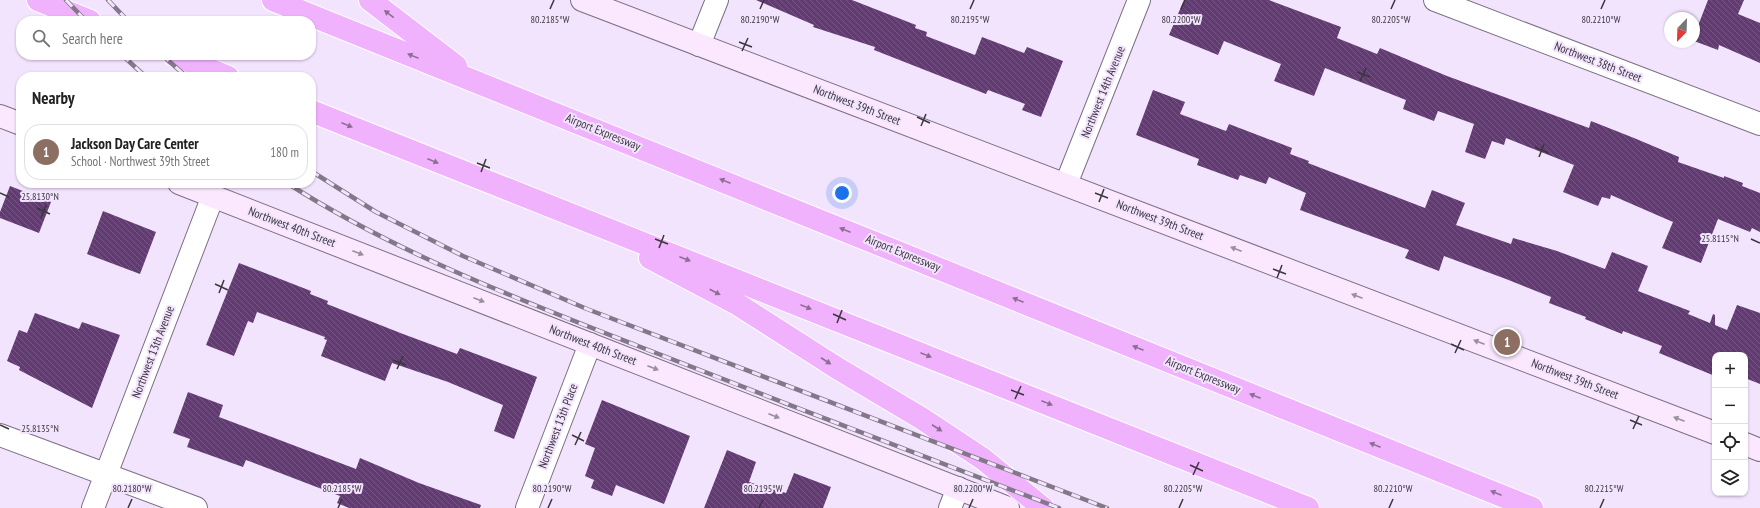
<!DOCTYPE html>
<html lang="en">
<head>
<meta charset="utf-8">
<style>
	:root { --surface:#fff; --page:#f6f6f6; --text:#222; --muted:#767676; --line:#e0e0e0; --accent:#01917c }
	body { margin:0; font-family:"PT Sans Narrow",sans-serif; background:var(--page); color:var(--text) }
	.controls { position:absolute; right:12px; bottom:12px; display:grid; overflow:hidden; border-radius:8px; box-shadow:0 1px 3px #0004 }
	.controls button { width:36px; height:36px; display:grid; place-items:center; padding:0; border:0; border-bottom:1px solid var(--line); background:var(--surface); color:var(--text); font:20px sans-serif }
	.compass { position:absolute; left:1664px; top:12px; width:36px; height:36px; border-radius:50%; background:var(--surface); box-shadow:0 1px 3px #0004; rotate:203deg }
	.you { position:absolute; left:842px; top:193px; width:14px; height:14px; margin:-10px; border:3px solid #fff; border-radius:50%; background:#1a73e8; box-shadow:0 0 0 6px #1a73e833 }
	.badge { display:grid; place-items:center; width:26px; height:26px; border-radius:50%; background:var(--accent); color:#fff; font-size:13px; font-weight:700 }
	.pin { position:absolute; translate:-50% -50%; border:2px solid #fff; box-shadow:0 1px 4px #0006 }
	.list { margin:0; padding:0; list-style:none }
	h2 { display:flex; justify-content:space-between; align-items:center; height:52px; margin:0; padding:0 16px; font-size:17px }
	h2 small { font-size:13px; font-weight:400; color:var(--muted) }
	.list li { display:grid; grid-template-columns:26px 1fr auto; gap:12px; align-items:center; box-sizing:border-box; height:56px; margin:0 8px 8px; padding:0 8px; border:1px solid var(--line); border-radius:16px }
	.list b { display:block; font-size:15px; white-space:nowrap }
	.list p { margin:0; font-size:13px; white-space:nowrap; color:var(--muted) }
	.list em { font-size:13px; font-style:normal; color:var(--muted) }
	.icon { flex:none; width:22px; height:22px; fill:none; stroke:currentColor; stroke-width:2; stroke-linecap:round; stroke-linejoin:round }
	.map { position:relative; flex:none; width:1760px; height:508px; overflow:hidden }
	.search { position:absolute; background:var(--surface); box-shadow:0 1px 3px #0004; left:16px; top:16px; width:300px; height:44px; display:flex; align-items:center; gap:10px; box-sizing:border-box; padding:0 14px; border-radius:16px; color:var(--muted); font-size:15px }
	.panel { position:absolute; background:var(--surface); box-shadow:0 1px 3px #0004; left:16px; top:72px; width:300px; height:116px; border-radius:16px }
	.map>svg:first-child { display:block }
	.building { fill:url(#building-back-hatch) }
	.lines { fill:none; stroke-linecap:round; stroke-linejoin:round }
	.minor-casing { stroke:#7c6f84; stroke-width:24 }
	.tertiary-casing { stroke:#7c6f84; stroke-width:24 }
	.secondary-casing { stroke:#7c6f84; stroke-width:24 }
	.motorway-casing { stroke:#fff; stroke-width:24 }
	.minor { stroke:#fff; stroke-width:22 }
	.tertiary { stroke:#fff; stroke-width:22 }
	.secondary { stroke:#fbe8fe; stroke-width:22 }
	.motorway { stroke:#f1b2fd; stroke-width:22 }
	.rail-casing { stroke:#827888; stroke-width:4.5 }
	.rail { stroke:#f3e4fd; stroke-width:3; stroke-dasharray:9; stroke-linecap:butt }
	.oneway { fill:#8d6d94 }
	.oneway2 { fill:#9b8e9e }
	.ticks { fill:none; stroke:#3b353e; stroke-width:1.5 }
	.labels { text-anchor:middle; stroke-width:4; stroke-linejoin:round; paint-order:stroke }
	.street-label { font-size:12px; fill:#3b353e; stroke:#f3e4fd }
	.ticks-label { font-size:10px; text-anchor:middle; fill:#3b353e; stroke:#f3e4fd; stroke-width:4; stroke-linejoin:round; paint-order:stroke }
</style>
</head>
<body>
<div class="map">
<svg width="1760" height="508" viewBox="0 0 1760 508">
	<defs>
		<pattern id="building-back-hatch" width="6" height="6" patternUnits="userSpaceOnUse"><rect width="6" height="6" fill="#623b72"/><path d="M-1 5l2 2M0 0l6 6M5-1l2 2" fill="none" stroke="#765683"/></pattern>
	</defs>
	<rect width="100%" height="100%" fill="#f3e4fd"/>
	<path class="building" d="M756,0h96l64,25 -1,3 12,4 -1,4 49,19 7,-18 42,16 3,-6 36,14 -22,56 -19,-7 3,-6 -37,-14 -2,4 -112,-44 1,-3 -62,-20 1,-2z
		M1184,0h85l72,27 -4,11 40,16 3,-6 67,28 142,52 2,-7 43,17 45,19 -1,5 46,16v-2l19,7 -1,3 18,7v39l-8,-4 -2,4 -32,-13 -17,44 -39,-15 11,-26 -62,-27 -1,4 -8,-2 -4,9 -35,-14 11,-27 -68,-27 -2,7 -12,-4 -7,18 -20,-7 9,-28 -36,-13 -4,10 -31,-12 3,-9 -81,-32 -11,28 -40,-15 7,-17 -57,-23 -6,14 -49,-20z
		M1708,0h36l-6,14 22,9v40l-41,-18 -1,5 -24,-9v-5z
		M1153,90l32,12 -5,12 46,17 3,-7 63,24 -2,6 19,7 -1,2 117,45 7,-18 33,13 -9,22 55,19 2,-6 44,13 48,18 7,-17 36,14 -10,25 52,20 -2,3 22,9 3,-9 2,1v10l12,5 10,-25 23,8v71l-15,-6v-23h-30v21l-56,-23 3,-7 -39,-15 -1,3 -37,-15 1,-2 -37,-14 2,-6 -45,-18 -62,-23 -5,15 -34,-13 4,-8 -109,-40 6,-17 -37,-16 -3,7 -26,-9 -2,5 -41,-15 2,-6 -63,-24z
		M10,186l41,16 -12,31 -39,-15v-6z
		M103,211l53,21 -16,42 -53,-20z
		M239,263l72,28 -1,3 18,7 -1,3 76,30 54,20 3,-6 77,29 -23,62 -20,-8 9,-26 -55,-23 -56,-19 -7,18 -64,-25 6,-16 -3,-1 1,-2 -68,-25 -4,11 -5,-2 -14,35 -28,-11z
		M35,313l44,16 3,-7 38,13 -28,73 -73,-38 1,-3 -13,-6 12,-31 8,3z
		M188,392l35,13 -4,12 137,52 4,-11 59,25 62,22 -1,3h-131l-12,-5 3,-7 -94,-36 -3,7 -56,-20 3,-8 -17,-6z
		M602,400l88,36 -26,68 -48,-19 -4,11 -21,-8 3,-8 -9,-4 10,-28 -10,-4z
		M727,450l29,12 -7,20 37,11 8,-20 37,14 -8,21h-119z"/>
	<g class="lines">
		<defs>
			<path id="minor" d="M1435,0l325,124
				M699,45l18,-45
				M0,435l196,73
				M93,508l120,-312
				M527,508l63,-164
				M950,508l8,-20"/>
			<path id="tertiary" d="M1066,184l73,-184"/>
			<path id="secondary" d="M582,0l1133,433
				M0,116l21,8
				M179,183l829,325
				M1745,444l15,6"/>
			<path id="motorway" d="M38,0l52,21
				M273,0l1259,508
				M370,0l86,66
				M174,55l54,22
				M311,111l997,397
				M650,258l87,46 100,64 84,50 62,41 60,49"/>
		</defs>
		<use href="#minor" class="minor-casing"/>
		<use href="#tertiary" class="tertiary-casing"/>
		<use href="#secondary" class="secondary-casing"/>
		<use href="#motorway" class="motorway-casing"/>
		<use href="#minor" class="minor"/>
		<use href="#tertiary" class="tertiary"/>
		<use href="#secondary" class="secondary"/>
		<use href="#motorway" class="motorway"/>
		<defs>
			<path id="rail" d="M66,0l20,21
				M108,0l20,21
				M122,55l24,22
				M162,55l25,22
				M311,171l65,41 87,44 124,53 520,199
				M287,183c109,70 231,116 351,163 140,55 280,108 421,162"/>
		</defs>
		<use href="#rail" class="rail-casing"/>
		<use href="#rail" class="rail"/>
	</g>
	<defs><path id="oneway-solid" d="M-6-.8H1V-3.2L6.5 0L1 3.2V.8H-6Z"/></defs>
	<g class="oneway">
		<use href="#oneway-solid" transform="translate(389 14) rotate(-142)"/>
		<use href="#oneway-solid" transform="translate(413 56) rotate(-158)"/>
		<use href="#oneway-solid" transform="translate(347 125) rotate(22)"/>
		<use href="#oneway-solid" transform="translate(433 161) rotate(22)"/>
		<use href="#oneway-solid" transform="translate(725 181) rotate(-158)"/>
		<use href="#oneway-solid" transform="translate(845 230) rotate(-158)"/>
		<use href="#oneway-solid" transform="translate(685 259) rotate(21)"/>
		<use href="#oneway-solid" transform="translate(715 292) rotate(28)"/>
		<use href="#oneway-solid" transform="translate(1018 300) rotate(-158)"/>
		<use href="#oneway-solid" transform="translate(806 307) rotate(22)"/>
		<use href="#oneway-solid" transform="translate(1138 348) rotate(-158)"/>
		<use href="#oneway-solid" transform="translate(926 355) rotate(22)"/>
		<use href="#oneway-solid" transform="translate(826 361) rotate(33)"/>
		<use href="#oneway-solid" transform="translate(1255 396) rotate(-158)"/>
		<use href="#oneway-solid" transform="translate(1047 403) rotate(22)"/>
		<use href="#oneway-solid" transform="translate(937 428) rotate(33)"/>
		<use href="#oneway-solid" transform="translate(1375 445) rotate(-158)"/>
		<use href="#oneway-solid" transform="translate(1496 493) rotate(-158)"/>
	</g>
	<g class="oneway2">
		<use href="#oneway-solid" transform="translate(1236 249) rotate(-159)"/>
		<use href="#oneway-solid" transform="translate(358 253) rotate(21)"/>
		<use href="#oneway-solid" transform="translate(1357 296) rotate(-159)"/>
		<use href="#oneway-solid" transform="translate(479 300) rotate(21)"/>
		<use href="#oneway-solid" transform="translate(1479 342) rotate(-159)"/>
		<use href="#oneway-solid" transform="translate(653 368) rotate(21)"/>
		<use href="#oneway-solid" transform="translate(774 416) rotate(21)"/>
		<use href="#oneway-solid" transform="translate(1679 419) rotate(-159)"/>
	</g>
	<path class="ticks" d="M550,9l4,-9M760,9l4,-9M970,9l4,-9M1181,9l4,-9M1391,9l4,-9M1601,9l4,-9M739,42l13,5M742,51l6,-13M1357,72l13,5M1360,81l6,-13M917,117l13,6M921,126l5,-12M1535,147l13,6M1539,157l5,-13M477,163l13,5M481,172l5,-13M0,193l9,4M1095,193l13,5M1099,202l5,-13M37,208l13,6M41,218l5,-13M655,239l13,5M1751,239l9,4M659,248l5,-13M1273,269l13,5M1277,278l5,-13M215,284l13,6M219,293l5,-13M833,314l13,6M837,323l5,-13M1451,344l13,6M1455,353l6,-13M393,360l13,5M397,369l6,-13M1011,390l13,5M1015,399l6,-13M1630,420l12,5M0,425l9,4M1633,429l6,-13M572,435l12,6M575,445l6,-13M1190,465l13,6M1193,475l6,-13M128,508l4,-9M338,508l4,-9M548,508l4,-9M759,508l4,-9M969,508l4,-9M1179,508l4,-9M1389,508l4,-9M1600,508l4,-9"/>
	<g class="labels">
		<g class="street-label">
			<text transform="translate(1598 62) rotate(21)" y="4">Northwest 38th Street</text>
			<text transform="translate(1103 92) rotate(-68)" y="4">Northwest 14th Avenue</text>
			<text transform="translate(857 105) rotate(21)" y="4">Northwest 39th Street</text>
			<text transform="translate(603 132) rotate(22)" y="4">Airport Expressway</text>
			<text transform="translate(1160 220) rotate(21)" y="4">Northwest 39th Street</text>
			<text transform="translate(292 227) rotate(21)" y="4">Northwest 40th Street</text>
			<text transform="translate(903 253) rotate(22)" y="4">Airport Expressway</text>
			<text transform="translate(593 345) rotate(21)" y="4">Northwest 40th Street</text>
			<text transform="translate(153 352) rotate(-69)" y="4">Northwest 13th Avenue</text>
			<text transform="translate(1203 375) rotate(22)" y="4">Airport Expressway</text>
			<text transform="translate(1575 379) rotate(21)" y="4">Northwest 39th Street</text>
			<text transform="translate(558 426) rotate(-69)" y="4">Northwest 13th Place</text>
		</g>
	</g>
	<g class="ticks-label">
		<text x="1391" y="23">80.2205°W</text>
		<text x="1601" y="23">80.2210°W</text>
		<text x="550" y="23">80.2185°W</text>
		<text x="760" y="23">80.2190°W</text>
		<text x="970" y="23">80.2195°W</text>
		<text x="1181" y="23">80.2200°W</text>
		<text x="40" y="200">25.8130°N</text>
		<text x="1720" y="242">25.8115°N</text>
		<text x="40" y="432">25.8135°N</text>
		<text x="132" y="492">80.2180°W</text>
		<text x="342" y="492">80.2185°W</text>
		<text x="552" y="492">80.2190°W</text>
		<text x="763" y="492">80.2195°W</text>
		<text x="973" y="492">80.2200°W</text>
		<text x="1183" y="492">80.2205°W</text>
		<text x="1393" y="492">80.2210°W</text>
		<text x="1604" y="492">80.2215°W</text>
	</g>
</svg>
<div class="controls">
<button>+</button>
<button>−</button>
<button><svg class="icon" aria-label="locate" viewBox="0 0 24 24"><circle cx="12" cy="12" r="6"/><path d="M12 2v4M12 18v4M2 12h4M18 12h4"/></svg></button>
<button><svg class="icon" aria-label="layers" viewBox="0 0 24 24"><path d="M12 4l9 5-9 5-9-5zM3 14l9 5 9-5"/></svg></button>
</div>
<svg class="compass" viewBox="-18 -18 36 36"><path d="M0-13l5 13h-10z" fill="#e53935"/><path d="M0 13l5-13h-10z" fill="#767676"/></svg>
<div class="you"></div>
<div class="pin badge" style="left:1507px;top:342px;background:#8d6e63">1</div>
<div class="search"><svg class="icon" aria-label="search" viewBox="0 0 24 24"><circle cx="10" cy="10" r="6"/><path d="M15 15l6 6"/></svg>Search here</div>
<section class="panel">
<h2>Nearby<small></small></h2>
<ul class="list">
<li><span class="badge" style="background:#8d6e63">1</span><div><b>Jackson Day Care Center</b><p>School · Northwest 39th Street</p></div><em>180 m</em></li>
</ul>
</section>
</div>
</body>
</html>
